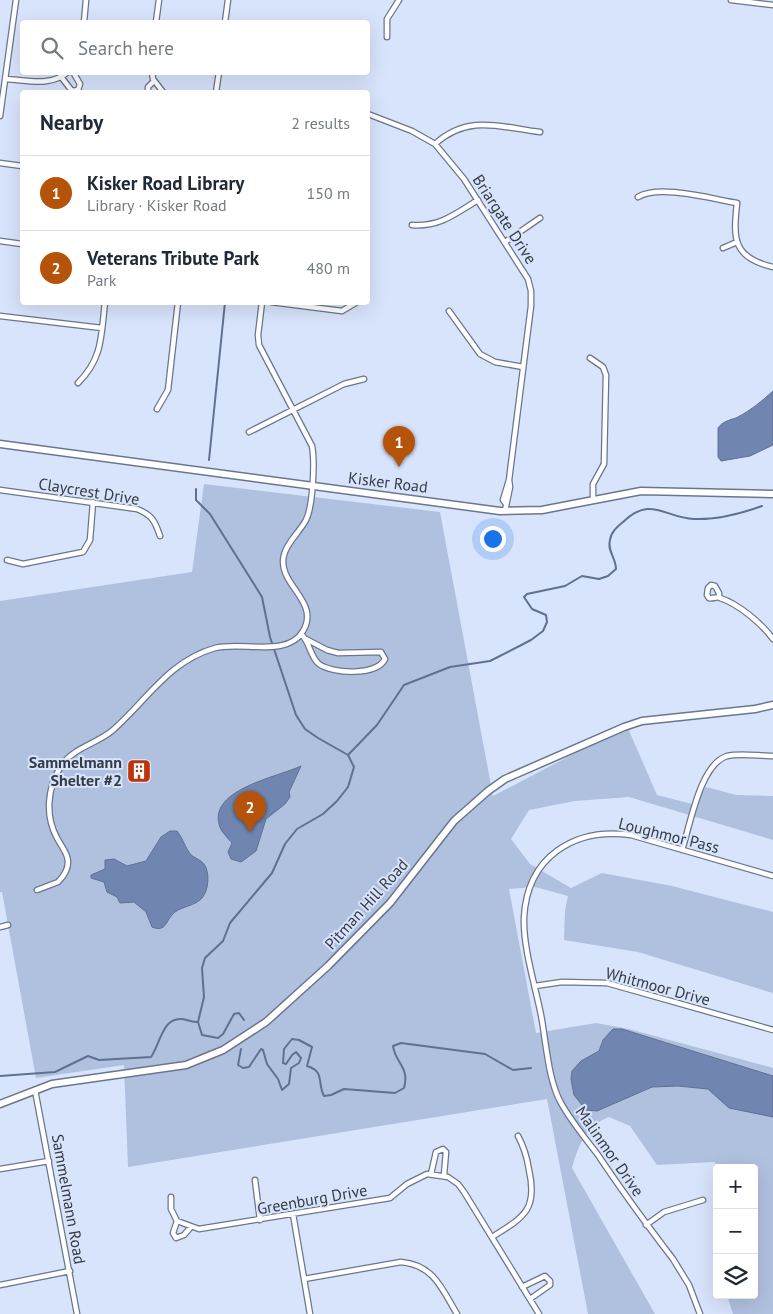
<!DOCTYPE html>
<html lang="en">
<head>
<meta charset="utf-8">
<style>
	:root { --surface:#fff; --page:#f2f2f3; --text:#1f2937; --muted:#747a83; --line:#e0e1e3; --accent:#b45309 }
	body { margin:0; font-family:"PT Sans",sans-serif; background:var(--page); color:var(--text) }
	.controls { position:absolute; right:15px; bottom:15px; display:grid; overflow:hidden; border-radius:5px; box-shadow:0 5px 20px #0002 }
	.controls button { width:45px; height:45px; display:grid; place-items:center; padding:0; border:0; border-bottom:1px solid var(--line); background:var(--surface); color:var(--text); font:25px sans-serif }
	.you { position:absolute; left:492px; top:538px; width:18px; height:18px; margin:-12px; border:4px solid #fff; border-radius:50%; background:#1a73e8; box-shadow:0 0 0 8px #1a73e833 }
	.badge { display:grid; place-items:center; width:32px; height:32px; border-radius:50%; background:var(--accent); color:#fff; font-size:16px; font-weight:700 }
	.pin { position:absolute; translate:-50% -41px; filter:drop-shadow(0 1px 2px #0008) }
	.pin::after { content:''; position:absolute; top:26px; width:18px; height:15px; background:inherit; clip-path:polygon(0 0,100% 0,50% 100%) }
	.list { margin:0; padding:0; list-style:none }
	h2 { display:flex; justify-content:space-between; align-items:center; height:65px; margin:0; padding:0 20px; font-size:21px }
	h2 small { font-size:16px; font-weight:400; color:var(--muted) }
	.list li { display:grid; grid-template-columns:32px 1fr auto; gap:15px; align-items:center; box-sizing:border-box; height:75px; padding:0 20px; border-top:1px solid var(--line) }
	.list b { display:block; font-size:19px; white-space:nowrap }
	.list p { margin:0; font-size:16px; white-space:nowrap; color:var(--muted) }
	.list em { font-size:16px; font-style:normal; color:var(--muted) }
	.icon { flex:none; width:28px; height:28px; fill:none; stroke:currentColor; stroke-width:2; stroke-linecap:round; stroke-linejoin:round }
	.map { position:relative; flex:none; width:773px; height:1314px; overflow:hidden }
	.search { position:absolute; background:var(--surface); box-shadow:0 5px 20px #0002; left:20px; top:20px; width:350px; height:55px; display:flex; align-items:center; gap:12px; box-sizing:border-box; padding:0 18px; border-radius:5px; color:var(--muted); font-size:19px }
	.panel { position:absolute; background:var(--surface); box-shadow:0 5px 20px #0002; left:20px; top:90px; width:350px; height:215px; border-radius:5px }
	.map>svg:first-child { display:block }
	.green { fill:#b0c0df }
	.water { fill:#7086b0; stroke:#5f7090 }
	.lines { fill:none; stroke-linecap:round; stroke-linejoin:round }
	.stream { stroke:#5f7090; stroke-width:2 }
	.minor-casing { stroke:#6b768c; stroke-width:7 }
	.secondary-casing { stroke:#6b768c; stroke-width:9 }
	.minor { stroke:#fff; stroke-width:4.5 }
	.secondary { stroke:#fff; stroke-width:6 }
	.labels { text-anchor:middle; stroke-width:4; stroke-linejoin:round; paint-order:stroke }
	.street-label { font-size:16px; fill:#363b45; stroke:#d8e4fc }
	.poi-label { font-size:16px; font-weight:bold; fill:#363b45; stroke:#d8e4fc; text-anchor:end }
</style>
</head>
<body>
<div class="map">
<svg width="773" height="1314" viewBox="0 0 773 1314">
	<rect width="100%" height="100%" fill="#d8e4fc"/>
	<path class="green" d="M204,484l236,28 53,284 134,-70 30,69 35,9 14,-17 30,8 37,1v44l-144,-43 -54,4 -46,9 -18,29 19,25 41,24 31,-15 70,13 101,26v81l-135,-41 -74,-12 1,-30 3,-14 -33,-9 -26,2 27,144 60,-10 33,6 144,39v246h-40l-6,-19h27v-127h-33l-7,-6 -57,3 -27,-39 -21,-9c-23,9 -31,29 -37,51l83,146h-67l-41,-215 -419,68 -4,-102 -88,13 -34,-186h-2v-291l192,-29z"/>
	<path class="water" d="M773,391v54l-23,11 -29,5 -3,-4v-29c4,-6 11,-8 18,-10 14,-7 26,-17 37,-27z
		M301,766l-12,26 1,5 -5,7 -19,15 -10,32 -15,11 -10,-3 -3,-7 4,-9c-4,-5 -12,-12 -13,-19 -9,-35 59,-47 82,-58z
		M170,831h7c6,7 8,17 14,24 4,3 10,5 13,9 6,8 5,26 -2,34 -7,8 -19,8 -27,14 -10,8 -8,21 -23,15l-6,-15 -12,-10 -14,1 -3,-6 -10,-5 -3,-10 -13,-4v-3l14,-6v-9l9,-1 13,7 19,-5 15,-24z
		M613,1029h9l151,47v41l-44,-9 -21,-19 -30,-3 -26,1 -55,24 -11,-1 -12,-15 -3,-16 1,-8 9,-10 18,-10 4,-11z"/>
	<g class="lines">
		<path class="stream" d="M209,460l16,-158
			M196,489v11l14,14 52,83 8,40 26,78 9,14 13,9 30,17 6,12 -6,20 -11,14 -14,13 -26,15 -12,15 -13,29 -42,50 -7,18 -18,17 -3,10 2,29 -6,25 4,13 16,3 5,-4 11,-20 5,-1 5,7
			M348,755l29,-30 27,-40 46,-18 40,-6 41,-21 12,-9 4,-9 -1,-7 -14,-6 -8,-12 3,-3 38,-8 17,-10 17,3 9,-3 8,-7c0,-11 -9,-18 -6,-29 1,-8 7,-13 13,-18 28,-27 42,-4 71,-3 24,1 46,-5 68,-13
			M241,1049l-3,16 5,3 6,-1 12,-18 2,1 4,14 11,15 4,11 7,-6 2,-16 8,-5 2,-5 -5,-6 -4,3 -6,9 -3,-1 1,-14 8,-10 7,1 13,7 -5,19c18,5 10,17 17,30l7,-1 13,-6 51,4 9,-5c6,-21 -9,-25 -11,-42l8,-3 84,11 28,16 18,-2
			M0,1076l55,-4 33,-16 11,4 52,-3c9,-12 11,-40 31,-38 6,1 11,3 16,3"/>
		<defs>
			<path id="minor" d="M731,0l42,5
				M84,22l2,-22
				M156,22l3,-22
				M225,22l3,-22
				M387,37v-18l12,-19
				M152,72l1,7 10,13
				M62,78l10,13 6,-1 2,-6 -7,-12
				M6,79c21,1 45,8 62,-7
				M148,92v-5l6,-6
				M216,92l3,-20
				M368,114l44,17 23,13 29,35 64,100 3,12v15l-22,174 1,7 -5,24
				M0,116l16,-116
				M435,144c33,-30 65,-17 105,-12
				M0,163l22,3
				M638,197c21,-13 74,2 99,6 -4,36 -4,55 36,64
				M412,225c28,2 43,-11 66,-25
				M0,241l22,3
				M505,242l35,-24
				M723,248l14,-6
				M271,302l71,9 15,-9
				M449,311l31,43 15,8 28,5
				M0,316l102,12
				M590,358l13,9 3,8 -2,89 -11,20v15
				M78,383c25,-25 23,-47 27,-81
				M157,409l11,-19 10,-88
				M249,432l95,-48 20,-5
				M0,490l137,19c15,6 18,12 23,27
				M506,504l-3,-4 6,-20
				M7,560l16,4 60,-12 7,-12 3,-38
				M719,597v-4l-4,-7 -4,-1 -3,3 -1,7 2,3c4,1 8,-2 11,0 19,6 42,26 53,41
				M301,634c9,8 9,23 18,30 14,10 58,12 66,-5l-4,-7 -43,1 -11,-3 -21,-11
				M682,850c8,-24 18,-86 45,-94 13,-3 32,0 46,0
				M37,890l21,-8c5,-5 10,-12 10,-20 0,-9 -7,-16 -11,-24 -12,-22 -10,-50 4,-72 13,-19 36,-22 52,-36 34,-30 56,-69 102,-82 26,-7 73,10 88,-17 18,-30 -27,-47 -19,-76 3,-13 15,-22 22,-35 7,-14 9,-59 6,-74l-53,-101 -1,-10 4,-33
				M0,927l8,-2
				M535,986l27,-4 45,1 166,47
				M35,1090l42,224
				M0,1169l49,-8
				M431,1174l5,-22 7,-3 3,3 -2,23
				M255,1180l5,40
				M171,1197v12l6,12 22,8 191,-31 17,-14 20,-10 21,3 10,7 6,8 75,122
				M293,1214l17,100
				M177,1221l-4,12 3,5 8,-3 6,-7
				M646,1225l18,-13 39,-12
				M492,1237c32,-20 46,-27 37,-67 -2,-13 -5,-23 -11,-34
				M304,1279l97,-17c33,3 41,27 56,52
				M0,1285l70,-14
				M522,1287l23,-11 5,5v4l-20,14
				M700,1314l-11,-29 -16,-26c-26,-34 -51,-68 -75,-104 -13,-17 -27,-34 -37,-52 -13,-23 -15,-62 -20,-88 -6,-30 -18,-68 -17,-97 3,-61 50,-91 107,-83l142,41"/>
			<path id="secondary" d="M0,444l500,67 42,-1 99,-19 132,3
				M0,1104l52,-20 134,-19 37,-15 43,-28 62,-56 62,-63 64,-82 34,-30 17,-12 119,-52 18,-6 113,-12 18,-4"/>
		</defs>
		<use href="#minor" class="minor-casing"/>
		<use href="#secondary" class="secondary-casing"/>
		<use href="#minor" class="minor"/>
		<use href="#secondary" class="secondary"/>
	</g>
	<defs>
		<symbol id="building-square" viewBox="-11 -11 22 22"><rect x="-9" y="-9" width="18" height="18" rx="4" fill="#be340a" stroke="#d8e4fc"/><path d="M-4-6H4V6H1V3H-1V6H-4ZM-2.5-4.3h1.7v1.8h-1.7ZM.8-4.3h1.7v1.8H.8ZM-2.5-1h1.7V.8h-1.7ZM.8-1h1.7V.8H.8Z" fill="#fff"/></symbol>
	</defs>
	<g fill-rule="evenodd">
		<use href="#building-square" x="125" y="757" width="28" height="28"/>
	</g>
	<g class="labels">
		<g class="street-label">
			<text transform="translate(505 219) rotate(57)" y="6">Briargate Drive</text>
			<text transform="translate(388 482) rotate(7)" y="6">Kisker Road</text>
			<text transform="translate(89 491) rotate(9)" y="6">Claycrest Drive</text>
			<text transform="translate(669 835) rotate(14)" y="6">Loughmor Pass</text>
			<text transform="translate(366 904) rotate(-48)" y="6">Pitman Hill Road</text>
			<text transform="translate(658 986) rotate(15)" y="6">Whitmoor Drive</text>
			<text transform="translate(610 1151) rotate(55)" y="6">Malinmor Drive</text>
			<text transform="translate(69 1199) rotate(80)" y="6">Sammelmann Road</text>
			<text transform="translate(312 1199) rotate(-10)" y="6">Greenburg Drive</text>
		</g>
		<g class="poi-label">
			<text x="122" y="768">Sammelmann<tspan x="122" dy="18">Shelter #2</tspan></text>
		</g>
	</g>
</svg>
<div class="controls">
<button>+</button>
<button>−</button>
<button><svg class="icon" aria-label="layers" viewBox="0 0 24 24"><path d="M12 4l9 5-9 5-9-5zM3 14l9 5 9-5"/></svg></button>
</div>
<div class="you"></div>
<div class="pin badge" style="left:399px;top:467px">1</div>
<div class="pin badge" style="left:250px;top:832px">2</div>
<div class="search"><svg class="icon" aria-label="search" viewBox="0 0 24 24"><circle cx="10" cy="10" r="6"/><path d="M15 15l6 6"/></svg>Search here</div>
<section class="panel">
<h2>Nearby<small>2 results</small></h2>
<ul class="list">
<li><span class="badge">1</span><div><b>Kisker Road Library</b><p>Library · Kisker Road</p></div><em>150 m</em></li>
<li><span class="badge">2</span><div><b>Veterans Tribute Park</b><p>Park</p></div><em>480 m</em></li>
</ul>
</section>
</div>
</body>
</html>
